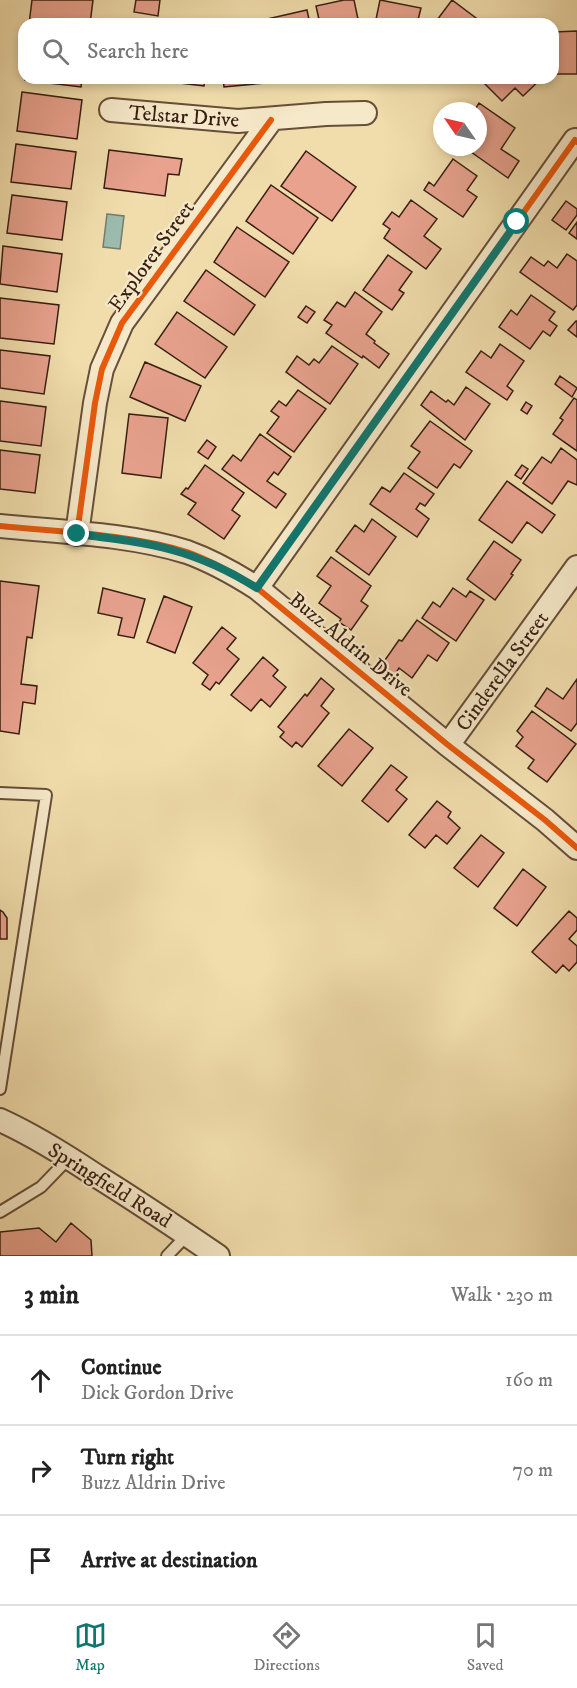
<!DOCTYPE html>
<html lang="en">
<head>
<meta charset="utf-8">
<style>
	:root { --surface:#fff; --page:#f2f2f2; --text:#222; --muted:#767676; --line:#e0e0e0; --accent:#0f766e }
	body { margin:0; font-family:"IM FELL DW Pica",serif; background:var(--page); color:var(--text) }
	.compass { position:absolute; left:433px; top:102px; width:54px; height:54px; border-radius:50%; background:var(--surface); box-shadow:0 3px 9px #0003; rotate:304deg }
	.stop { position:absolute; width:18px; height:18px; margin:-14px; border:4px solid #0f766e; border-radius:50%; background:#fff }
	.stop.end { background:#0f766e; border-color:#fff; box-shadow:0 2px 6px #0008 }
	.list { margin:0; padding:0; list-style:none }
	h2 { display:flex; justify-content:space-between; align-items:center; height:78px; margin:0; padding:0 24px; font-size:26px }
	h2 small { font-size:20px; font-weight:400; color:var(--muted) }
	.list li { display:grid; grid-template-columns:39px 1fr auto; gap:18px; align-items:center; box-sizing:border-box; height:90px; padding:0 24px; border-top:2px solid var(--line) }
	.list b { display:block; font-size:22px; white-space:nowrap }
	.list p { margin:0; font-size:20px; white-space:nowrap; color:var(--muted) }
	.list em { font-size:20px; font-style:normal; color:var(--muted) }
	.icon { flex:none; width:33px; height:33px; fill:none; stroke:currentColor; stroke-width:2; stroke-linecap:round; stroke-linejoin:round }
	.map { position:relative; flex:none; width:577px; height:1256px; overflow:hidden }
	.search { position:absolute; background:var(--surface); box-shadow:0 3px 9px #0003; left:18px; right:18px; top:18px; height:66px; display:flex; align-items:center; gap:15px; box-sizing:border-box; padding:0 21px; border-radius:18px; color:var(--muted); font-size:22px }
	.sheet { height:348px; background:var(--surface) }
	nav { display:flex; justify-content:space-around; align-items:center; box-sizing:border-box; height:84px; border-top:2px solid var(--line); background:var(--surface); font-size:16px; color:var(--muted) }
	nav a { display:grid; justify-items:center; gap:3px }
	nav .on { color:var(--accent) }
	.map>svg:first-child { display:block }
	.water { fill:#9bbbad; stroke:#737c6f; stroke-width:1.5 }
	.building { fill:#e8a28e; stroke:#371e11; stroke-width:1.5 }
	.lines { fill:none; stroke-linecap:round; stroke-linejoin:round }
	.lane-casing { stroke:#664e38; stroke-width:14 }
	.street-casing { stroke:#664e38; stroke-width:26 }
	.lane { stroke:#f6e9c9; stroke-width:10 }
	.street { stroke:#f6e9c9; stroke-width:22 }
	.cycleway-casing { stroke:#f6e9c9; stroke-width:10 }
	.cycleway { stroke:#e8590c; stroke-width:6 }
	.route { stroke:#0f766e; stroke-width:8 }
	.labels { text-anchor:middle; stroke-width:4.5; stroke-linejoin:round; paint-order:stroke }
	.street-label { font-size:21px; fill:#371e11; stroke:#f6e9c9 }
</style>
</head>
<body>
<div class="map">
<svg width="577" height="1256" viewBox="0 0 577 1256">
	<rect width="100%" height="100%" fill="#f1ddac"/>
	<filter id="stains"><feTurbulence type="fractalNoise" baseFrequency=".00333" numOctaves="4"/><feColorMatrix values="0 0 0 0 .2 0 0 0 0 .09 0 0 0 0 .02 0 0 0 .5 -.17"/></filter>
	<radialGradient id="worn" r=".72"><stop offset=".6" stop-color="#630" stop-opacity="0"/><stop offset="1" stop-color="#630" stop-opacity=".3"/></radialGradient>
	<path class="water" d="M107,214l17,2 -4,33 -17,-2z"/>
	<path class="building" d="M32,0h61l-3,24h-61z
		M136,0h24l-2,16 -24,-4z
		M344,0h10l5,24h-39l-4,-18z
		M380,0l41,8 -4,16h-42z
		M452,0l32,24h-50z
		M307,10l3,14h-42l-1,-5z
		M120,19l42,5h-43z
		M170,20l35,4h-35z
		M577,31v43h-22l-1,-42z
		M25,78h57l-1,9 -56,-7z
		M163,78h42l-1,8 -41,-5z
		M223,78h42v5l-41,4z
		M542,78l-19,18 -8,-8 -13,13 -22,-22z
		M22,92l60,8 -5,39 -60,-8z
		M479,103l36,25 -14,21 18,12 -11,17 -44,-31h14v-36h-4z
		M16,144l60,8 -5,37 -60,-7z
		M109,150l73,9 -3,16 -11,-1 -3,22 -61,-8z
		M306,151l50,36 -24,34 -51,-35z
		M453,159l24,17 -10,14 10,7 -14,20 -39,-27 5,-8 5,4z
		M271,185l47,33 -25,36 -47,-33z
		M12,195l55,7 -5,38 -55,-7z
		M411,200l26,19 -13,17 17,13 -15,20 -42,-31 6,-9 -7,-5 9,-12 7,5z
		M566,201l11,8v6l-11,15 -14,-10z
		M577,222v17l-8,-6z
		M237,227l52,35 -24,35 -51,-35z
		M3,246l59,8 -5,38 -57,-8z
		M567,254l10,7v44l-4,5 -53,-38 11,-15 13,9 4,-5 9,7z
		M388,255l24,17 -13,18 5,3 -12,17 -29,-20z
		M206,270l49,35 -21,30 -50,-34z
		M355,292l27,20 -16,22 9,7 -1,2 15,11 -10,14 -16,-12 -1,2 -36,-25 6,-8 -8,-5 13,-18 8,5z
		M531,295l24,17 -6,8 8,6 -7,10 -7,-5 -13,18 -31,-22 12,-17 6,5z
		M0,298l59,7 -5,39 -54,-6z
		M306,306l9,6 -8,11 -9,-6z
		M177,312l50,35 -22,31 -50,-34z
		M576,321h1v16l-9,-7z
		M500,344l24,17 -17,25 6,5 -6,9 -41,-28 15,-21 10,7z
		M332,346l26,18 -28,40 -44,-32 11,-16 12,9 5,-6 5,4z
		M0,350l50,6 -6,38 -44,-6z
		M145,362l56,24 -16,35 -55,-24z
		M560,376l17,12 -5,9 -17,-13z
		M466,387l24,17 -25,36 -44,-35 10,-14 15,11 2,-2 6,5z
		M298,390l28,19 -32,43 -27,-19 12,-16 -8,-6 8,-10 7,5z
		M574,398l3,2v51l-24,-17 10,-14 -3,-2z
		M0,401l46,6 -5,39 -41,-5z
		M526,402l6,4 -5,8 -6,-4z
		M129,414l39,4 -7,60 -39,-5z
		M430,421l42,30 -12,17 -6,-4 -17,24 -29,-20 12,-16 -9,-6z
		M260,434l31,23 -13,18 -4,-3 -7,9 19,13 -10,14 -54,-39 11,-14 8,6z
		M207,440l9,7 -8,12 -10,-7z
		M561,448l16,12v25l-9,-4 -16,23 -29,-21 19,-26 9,6z
		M0,450l40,5 -5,38 -35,-4z
		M205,465l39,28 -12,17 8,6 -16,23 -36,-25 8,-11 -15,-9 5,-6 2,1z
		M522,465l6,4 -7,10 -6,-4z
		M404,473l30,21 -9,12 -5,-3 -4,6 13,10 -12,18 -47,-33 12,-17 8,5z
		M507,481l48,34 -13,18 -15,-11 -15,21 -33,-23z
		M372,519l24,18 -27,38 -33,-24 19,-26 9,7z
		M494,541l27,19 -10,14 2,1 -18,25 -28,-21z
		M331,557l40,29 -10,15 7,5 -17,24 -12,-8 2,-3 -22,-16 12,-17 -14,-10z
		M0,581l39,5 -7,52 -5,-1 -6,47 16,2 -2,18 -12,-2 -4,32 -19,-3z
		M103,588l42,11 -11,39 -16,-3 4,-17 -24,-5z
		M453,588l13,9 4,-6 14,9 -28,41 -34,-23 11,-16 7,5z
		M164,596l28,11 -17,46 -28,-11z
		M417,620l32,23 -12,18 -9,-6 -16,23 -13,-10 -8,12 -13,-10 21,-30 3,1z
		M222,627l14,11 -9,11 12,10 -20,25 -3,-2 -6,8 -8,-6 6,-9 -15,-12z
		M263,657l15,13 -5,6 13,11 -16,20 -9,-8 -10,12 -20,-16z
		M321,678l13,11 -13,17 8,7 -27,34 -6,-5 -4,5 -12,-10 4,-5 -6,-5 27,-33 2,2z
		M577,679v44l-6,8 -36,-25 12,-18 16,11z
		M532,711l44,33 -29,38 -19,-14 6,-8 -18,-14 7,-9 -6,-6z
		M349,729l24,19 -31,38 -24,-20z
		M391,765l16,12 -11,13 11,9 -19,23 -26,-21z
		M437,801l14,11 -3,5 12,11 -13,16 -11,-9 -11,13 -16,-13z
		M481,835l23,18 -26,34 -24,-19z
		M523,869l23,18 -29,39 -23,-18z
		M0,910l3,2 4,6v21h-7z
		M569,911l8,7v12l-8,9 8,7v16l-8,9 -6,-6 -7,8 -24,-21z
		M71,1223l20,17 1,16h-92v-24l39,-4 17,14z"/>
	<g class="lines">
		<defs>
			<path id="lane" d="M0,793l46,2 -46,294
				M0,1212l41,-25 28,-29
				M167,1256l20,-21"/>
			<path id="street" d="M111,110l127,11 88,-7 39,-1
				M0,526c61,6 129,8 187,26 25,9 48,22 70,36l191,157 97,75 32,28
				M77,534l18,-131 7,-34 20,-46 149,-203
				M257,588l318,-448 2,2
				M448,745l129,-178
				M0,1120c33,15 65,35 95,55 42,26 82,53 123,81"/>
		</defs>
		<use href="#lane" class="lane-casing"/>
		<use href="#street" class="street-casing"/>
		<use href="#lane" class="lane"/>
		<use href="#street" class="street"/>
		<defs>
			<path id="cycleway" d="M0,526c61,6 129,8 187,26 25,9 48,22 70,36l191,157 97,75 32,28
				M77,534l18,-131 7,-34 20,-46 149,-203
				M257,588l318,-448 2,2"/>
		</defs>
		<use href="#cycleway" class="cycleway-casing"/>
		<use href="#cycleway" class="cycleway"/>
	</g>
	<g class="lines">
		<path class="route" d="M77,534c73,9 116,14 180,54l260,-366"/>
	</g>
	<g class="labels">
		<g class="street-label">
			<text transform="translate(184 116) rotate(4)" y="7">Telstar Drive</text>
			<text transform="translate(151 256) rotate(-54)" y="7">Explorer Street</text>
			<text transform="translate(351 644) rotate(39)" y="7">Buzz Aldrin Drive</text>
			<text transform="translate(502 671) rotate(-54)" y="7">Cinderella Street</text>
			<text transform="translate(110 1185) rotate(32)" y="7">Springfield Road</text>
		</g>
	</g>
	<rect width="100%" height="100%" filter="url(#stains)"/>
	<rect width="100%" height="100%" fill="url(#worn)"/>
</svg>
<svg class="compass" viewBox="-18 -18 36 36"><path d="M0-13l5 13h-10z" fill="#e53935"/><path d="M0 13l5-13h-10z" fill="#767676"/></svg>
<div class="stop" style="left:517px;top:222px"></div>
<div class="stop end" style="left:77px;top:534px"></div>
<div class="search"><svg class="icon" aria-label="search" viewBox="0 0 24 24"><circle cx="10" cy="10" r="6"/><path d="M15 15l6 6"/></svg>Search here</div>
</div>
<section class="sheet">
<h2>3 min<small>Walk · 230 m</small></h2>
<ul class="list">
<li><svg class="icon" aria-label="ahead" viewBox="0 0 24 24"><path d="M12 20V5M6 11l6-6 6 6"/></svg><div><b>Continue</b><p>Dick Gordon Drive</p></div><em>160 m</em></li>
<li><svg class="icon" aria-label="right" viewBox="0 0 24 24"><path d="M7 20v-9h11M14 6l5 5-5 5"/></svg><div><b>Turn right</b><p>Buzz Aldrin Drive</p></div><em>70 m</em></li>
<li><svg class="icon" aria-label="arrive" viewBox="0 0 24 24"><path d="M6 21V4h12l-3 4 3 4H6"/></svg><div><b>Arrive at destination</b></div></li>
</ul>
</section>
<nav>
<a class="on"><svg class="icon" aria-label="map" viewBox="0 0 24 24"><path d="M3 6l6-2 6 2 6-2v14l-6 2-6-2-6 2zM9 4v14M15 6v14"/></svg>Map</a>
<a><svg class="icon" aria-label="directions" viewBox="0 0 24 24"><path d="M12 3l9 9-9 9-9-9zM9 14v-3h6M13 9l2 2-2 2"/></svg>Directions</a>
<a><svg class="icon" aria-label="saved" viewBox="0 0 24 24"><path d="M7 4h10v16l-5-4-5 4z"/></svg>Saved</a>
</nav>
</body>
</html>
